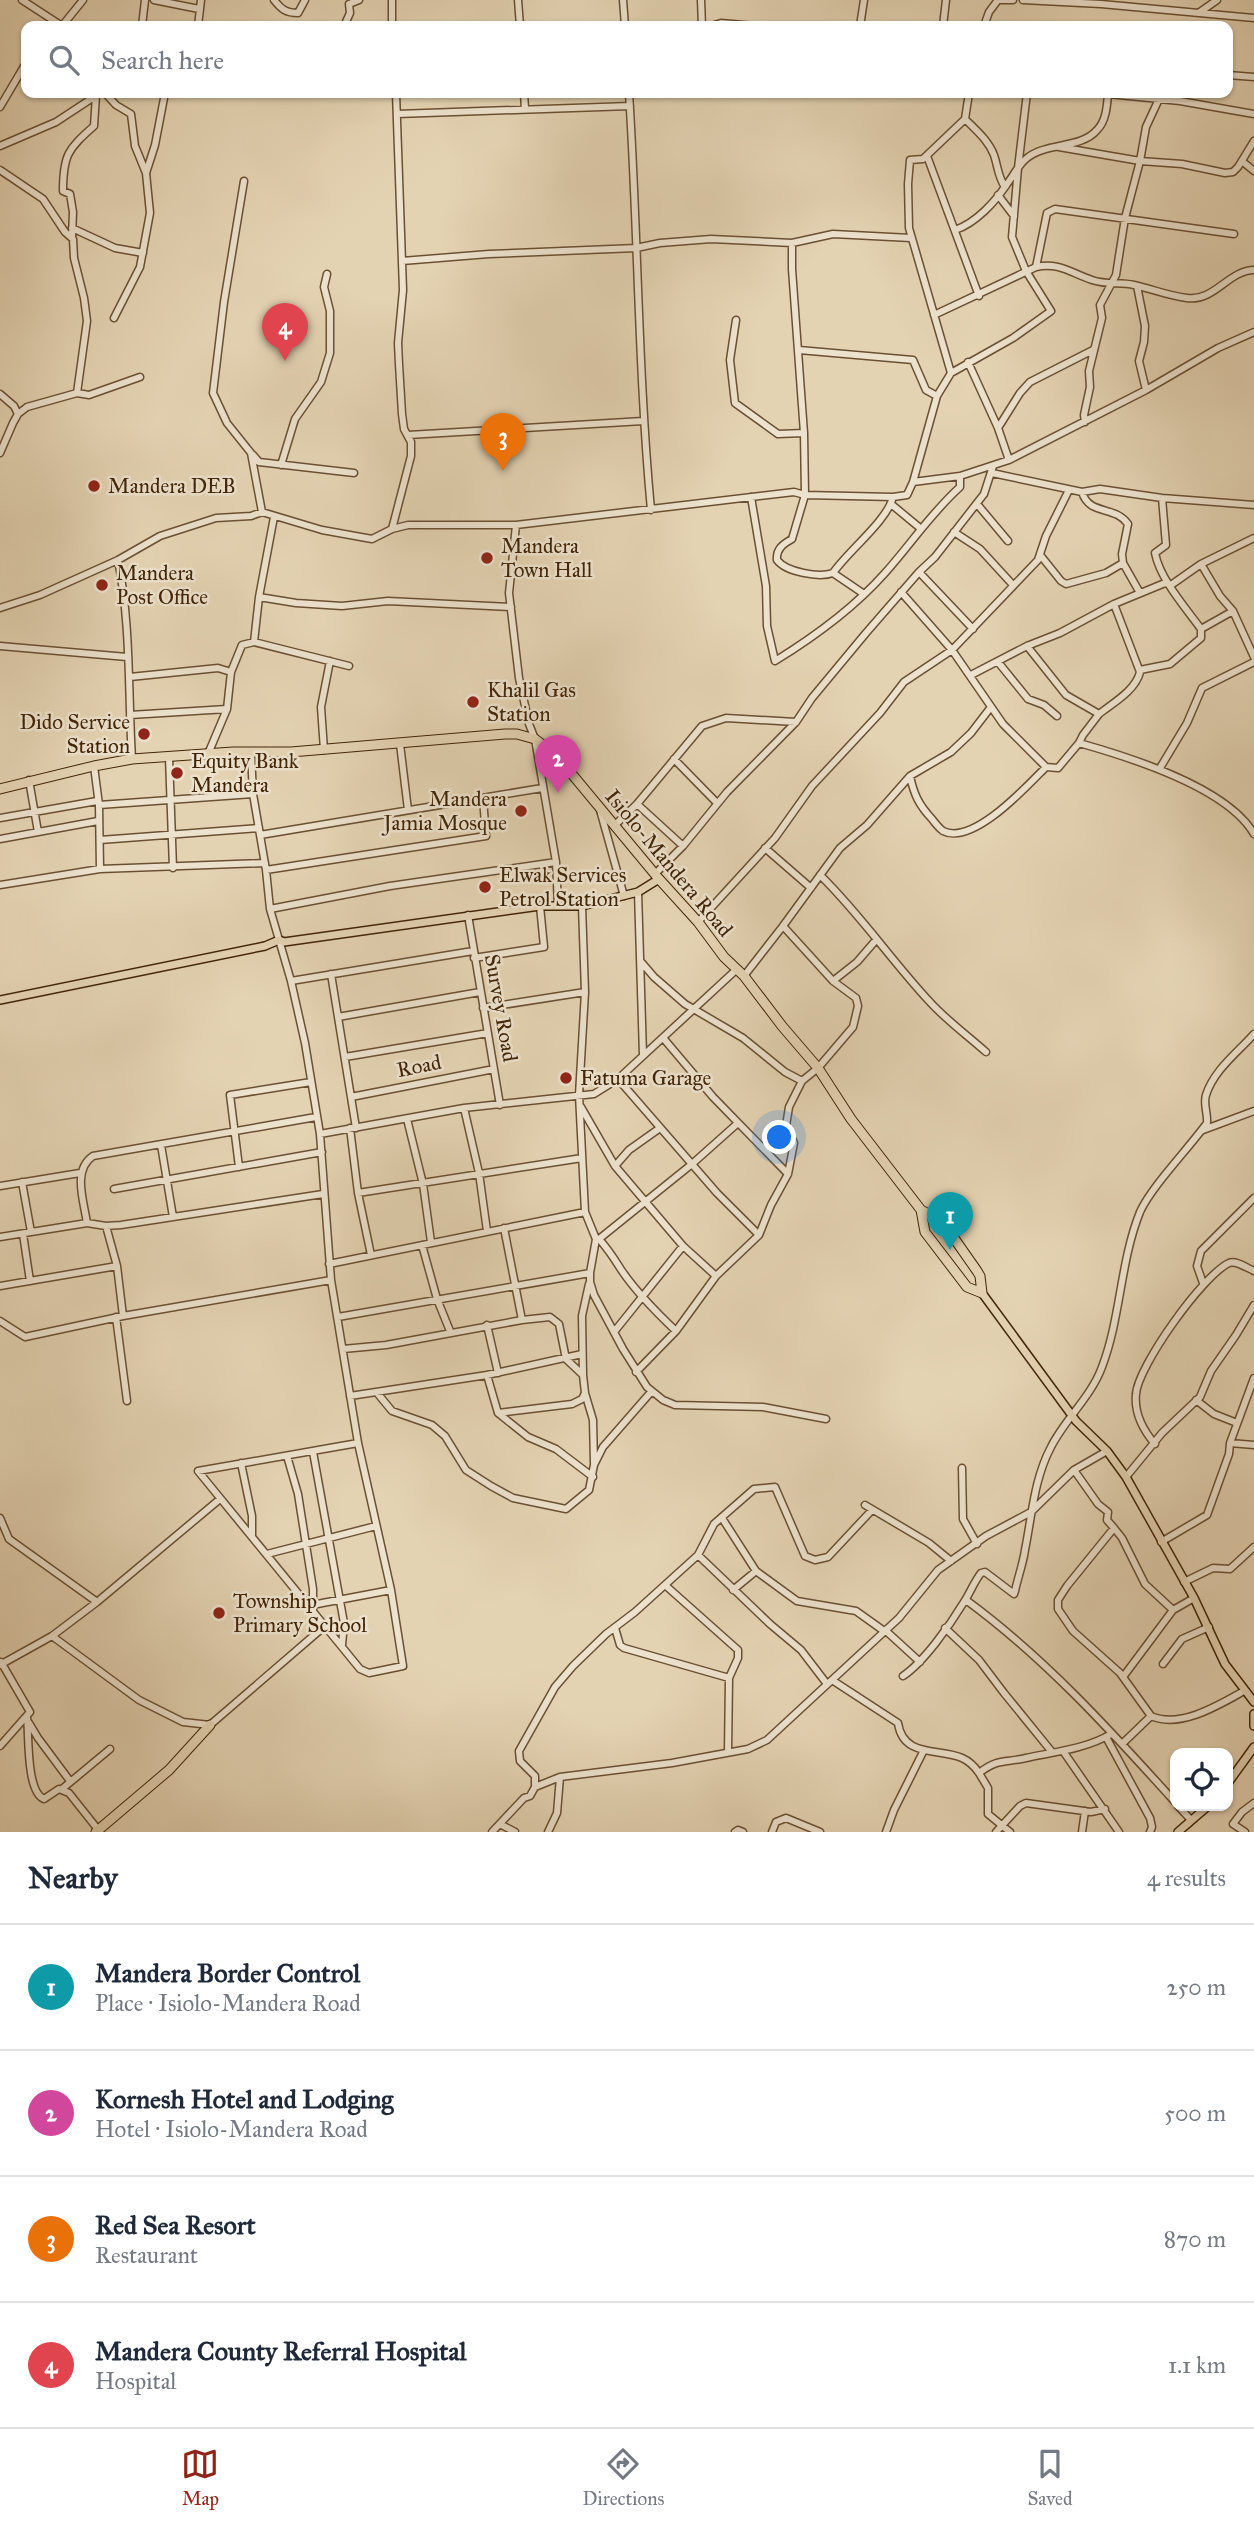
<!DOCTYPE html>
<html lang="en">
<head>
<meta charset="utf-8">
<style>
	:root { --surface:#fff; --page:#f6f6f7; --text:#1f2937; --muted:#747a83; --line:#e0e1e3; --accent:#8f2418 }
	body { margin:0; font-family:"IM FELL Great Primer",serif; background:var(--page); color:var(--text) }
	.controls { position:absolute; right:21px; bottom:21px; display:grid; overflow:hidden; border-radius:14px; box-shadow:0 2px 5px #0004 }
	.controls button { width:63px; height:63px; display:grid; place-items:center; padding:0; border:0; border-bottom:2px solid var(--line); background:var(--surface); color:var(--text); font:35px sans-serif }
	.you { position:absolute; left:780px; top:1138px; width:24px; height:24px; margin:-18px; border:5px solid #fff; border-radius:50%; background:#1a73e8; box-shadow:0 0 0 10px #1a73e833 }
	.badge { display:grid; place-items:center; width:46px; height:46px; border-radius:50%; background:var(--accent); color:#fff; font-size:23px; font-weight:700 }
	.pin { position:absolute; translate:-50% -58px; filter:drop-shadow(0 2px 4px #0008) }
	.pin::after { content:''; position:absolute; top:37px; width:24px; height:21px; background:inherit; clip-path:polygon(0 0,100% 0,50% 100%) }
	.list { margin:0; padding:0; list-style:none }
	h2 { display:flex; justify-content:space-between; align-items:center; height:91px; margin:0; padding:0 28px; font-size:30px }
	h2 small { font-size:23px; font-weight:400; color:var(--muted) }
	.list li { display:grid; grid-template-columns:46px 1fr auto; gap:21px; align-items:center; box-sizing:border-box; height:126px; padding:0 28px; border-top:2px solid var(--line) }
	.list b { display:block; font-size:26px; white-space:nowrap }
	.list p { margin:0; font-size:23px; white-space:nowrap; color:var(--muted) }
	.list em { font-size:23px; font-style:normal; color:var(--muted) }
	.icon { flex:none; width:38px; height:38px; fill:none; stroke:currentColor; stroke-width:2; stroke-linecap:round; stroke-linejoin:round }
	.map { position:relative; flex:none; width:1254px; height:1832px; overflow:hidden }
	.search { position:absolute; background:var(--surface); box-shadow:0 2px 5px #0004; left:21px; right:21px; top:21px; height:77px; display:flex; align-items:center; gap:18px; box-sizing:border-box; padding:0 24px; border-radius:14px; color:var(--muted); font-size:26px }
	.sheet { height:595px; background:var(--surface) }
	nav { display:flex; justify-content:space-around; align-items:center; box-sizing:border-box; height:98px; border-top:2px solid var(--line); background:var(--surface); font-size:19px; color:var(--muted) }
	nav a { display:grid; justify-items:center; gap:4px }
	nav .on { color:var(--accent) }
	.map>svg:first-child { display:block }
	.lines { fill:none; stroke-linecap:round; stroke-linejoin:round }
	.minor-casing { stroke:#6a5032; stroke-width:9 }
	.major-casing { stroke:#412507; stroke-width:10 }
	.highway-casing { stroke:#412507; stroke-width:11 }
	.minor { stroke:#ede2ce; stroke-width:6 }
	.major { stroke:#e4d3b3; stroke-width:7 }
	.highway { stroke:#e4d3b3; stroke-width:9 }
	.poi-dot { fill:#8f2418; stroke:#ede2ce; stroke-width:2.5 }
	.labels { text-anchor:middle; stroke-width:5; stroke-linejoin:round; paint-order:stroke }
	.poi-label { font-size:21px; fill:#412507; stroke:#ede2ce; text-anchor:start }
	.street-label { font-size:21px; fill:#412507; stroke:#ede2ce }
</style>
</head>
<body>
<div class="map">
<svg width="1254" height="1832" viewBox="0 0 1254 1832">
	<rect width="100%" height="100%" fill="#e4d3b3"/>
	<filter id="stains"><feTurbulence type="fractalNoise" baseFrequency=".00286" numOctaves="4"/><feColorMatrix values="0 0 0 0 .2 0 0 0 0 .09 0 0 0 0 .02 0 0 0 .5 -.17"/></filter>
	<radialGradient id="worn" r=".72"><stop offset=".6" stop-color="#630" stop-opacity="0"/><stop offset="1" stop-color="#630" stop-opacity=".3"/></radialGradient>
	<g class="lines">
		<defs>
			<path id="minor" d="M22,0l40,26
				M154,0l45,9
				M274,0c7,9 12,13 24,13l7,-13
				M392,0v26
				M518,0l2,26
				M623,0l2,26
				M701,0l1,26
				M998,0h15
				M1023,0l78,4 153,14
				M1200,12l17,-12
				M62,26l21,-26
				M142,26l3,-26
				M198,26l3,-26
				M344,26l6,-13 -1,-9 10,-4
				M711,26l10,-3 34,3
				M860,26l4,-26
				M943,26l3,-26
				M984,26l5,-14 9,-12
				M1228,75l26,2
				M105,93l11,12 15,9 4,32 11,27 4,40 -10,54 -26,51
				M524,93l1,16
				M629,93c9,139 9,278 22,417
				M1097,93l11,1
				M0,107l26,-44
				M397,114l233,-8
				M965,119c11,11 23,21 29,36 4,12 4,22 11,32
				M0,146l56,-24 41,-27
				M1059,147l81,14 42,3 43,9 8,-1 5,-5 16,-26
				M927,156l52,140
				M1243,162l11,9
				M0,170l43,29 22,33 8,7 1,19 10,40 3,23 -10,72
				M146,173l9,-28 10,-52
				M244,181l-20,121 -11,91 14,30 24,30 11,59
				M998,195l16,21
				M72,228l43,20 28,5
				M955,230c21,-7 40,-28 52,-46 7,-9 11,-19 20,-26 20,-16 54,-9 70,-28 9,-9 10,-23 11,-36l72,7 74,13
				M72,237l1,-25 -3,-18 -7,-3c0,-36 5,-42 31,-65l2,-31
				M792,243v26l12,164 1,62 -13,44c-9,5 -16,10 -15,21 9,12 42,18 56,13l31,21
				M402,261l87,-7 147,-6 24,-5 51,-4 81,4 41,-9 78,4
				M1036,267l11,-54 8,-4 179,25
				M1137,286l8,40 -1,16 -5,19 7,29
				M934,315l102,-48c23,-5 35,6 56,13 14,5 28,2 42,5 18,4 35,11 53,13 27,4 42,-28 67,-28
				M736,320l-6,40 5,43 43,31 26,-1
				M968,362l30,66
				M951,373l-42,-145 -1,-44 2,-24 13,-1 42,-40 4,-26
				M0,394l14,12 4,8
				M937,396l14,-23 62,-35 38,-27 -25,-40 -14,-34 6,-69 9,-75
				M1085,422l-1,-7 6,-28 -1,-16 13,-53 -2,-13 16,-30 9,-57 15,-57 6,-34 13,-28 -1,-6
				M408,435l235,-14
				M0,453l13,-30 5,-9 9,-7 50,-14 12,2 51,-18
				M253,455l6,7 95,11
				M1009,460l-11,-32 22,-35 10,-11 63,-32
				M281,465l14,-46 26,-37 9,-29v-42l-6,-24 3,-13
				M992,473l90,19 18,-3 62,9 92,7
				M913,482l47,-6 49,-16 137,-70 72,-42 36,-16
				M1082,492c7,24 33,13 46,32l-6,30 1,9 17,30
				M751,497l15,89 1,40 8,35c39,-24 79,-53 110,-88 26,-29 46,-60 75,-86v-11
				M891,504l29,24
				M977,504l31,37
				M516,525l-7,68 10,85 10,46 6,15 21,123 2,43
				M392,529l19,-73v-14l-7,-13 -2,-15 -3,-50 -1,-21 5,-53 -7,-197
				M954,532l26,17 33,36
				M1041,556l20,25 5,3 40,-11 17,-10
				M118,560c13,65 10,133 14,199
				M1201,564l19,32 13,15 21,46
				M919,572l54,57
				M833,573c15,-22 54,-52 60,-76
				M901,592l51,58 51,74 43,43 12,1 21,-25c50,14 148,44 175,91
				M259,597l37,6 46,3 46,-5 123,6
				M0,608l40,-13 78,-35 42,-24 56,-18 35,-2 11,-4 60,18 50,9 20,-10 16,-4h108l278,-33 11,3 88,2 14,-2 6,-13 24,-86 -11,-6 -13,-30 -114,-10
				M1201,629l32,-18
				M254,642l95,24
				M0,646l127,11
				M1027,646l39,49 33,19 -16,21 -4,8
				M998,662l30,37 16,6 13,11
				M1140,670l30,-6 31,-26v-9c-16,-22 -41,-50 -46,-76l11,-8 -4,-47
				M971,675l56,-29 33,-13 54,-29 51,-21 6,2 30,-21 53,-26
				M130,677l88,-9 13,4
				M1099,714c14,-11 37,-24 41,-42l-26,-68
				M130,715l97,-6
				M400,744l8,66
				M324,750l-3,-43 9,-46
				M251,753l2,41 13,76 4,39 21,72 14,62 15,91 11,146 27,163 33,147 12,76 -34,7 -9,-4 -162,-198 160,-28
				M208,754l19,-45 4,-37 11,-27 12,-3 5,-45 15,-80
				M169,757l4,111
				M674,759l43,44
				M94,766l5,39 1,64
				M1160,768l27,-45 15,-35 52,-26
				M910,776c4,19 9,29 22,43 3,4 7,9 11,12 30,15 84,-45 103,-64
				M29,780l9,52
				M637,804l46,42
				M99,805l154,-11
				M600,810l24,86
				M0,818l97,-17
				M614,826l23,-22 65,-78 24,-8 70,4
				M260,835l282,-47
				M0,839l98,-18
				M100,840l159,-12
				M765,848l46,40
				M266,870l220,-34 -3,-37
				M655,874l28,-28 44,-54 69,-70 16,-24 54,-65 53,-61 16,-15 49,-63 9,-28
				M820,875c40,39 71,85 109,126 17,19 38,34 57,51
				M0,885l100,-16 165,-6
				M638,892l5,163
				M582,906l3,86 -6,103 6,117 11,27 -6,34v9l4,13 29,54 24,38 16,13 12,5 88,2 63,12
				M270,909l120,-23 166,-24
				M468,915l32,190
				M698,922l77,-84 37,-52 68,-73 24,-31 48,-32 86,-90 8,-24 23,-46
				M783,926l50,55 24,-19 19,-22
				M474,958l70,-11 -4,-41
				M642,963l12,14 31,27 58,34 42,34 17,9
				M331,974l25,154
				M744,976l39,-50 57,-78 27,-23 43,-49 41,-24 20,-19 20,-26
				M291,981l182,-30
				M483,1008l102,-16
				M338,1017l142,-25
				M664,1039l49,58 75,77
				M345,1057l143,-24
				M618,1079l99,114 42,42
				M351,1097l143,-28
				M581,1107l34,59 68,80 33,30
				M464,1108l15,65 8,58
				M407,1119l16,65 8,58
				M350,1128l8,65 13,62
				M1203,1130l51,-19
				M320,1134l144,-26 130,-14 24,-15 119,-110
				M161,1145l12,72
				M615,1166l14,-16 31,-22
				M239,1167l-9,-72 81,-13
				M22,1182l9,50
				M0,1186l80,-13
				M114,1189l208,-37
				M358,1193l224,-35
				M87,1223c-3,-21 -15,-53 6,-67l223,-39
				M106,1226l11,40 6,50
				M23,1234l7,47
				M0,1237l87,-14 19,3 15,-1 202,-31
				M596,1239h3l93,-75 46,-41
				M599,1239c10,11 16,21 23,32 15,22 35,42 54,60
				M422,1245l15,54 13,32
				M329,1264l256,-52
				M1203,1283l-6,-17 4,-15 53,-53
				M0,1286l117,-20
				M116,1317l11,84
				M338,1317l252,-44
				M0,1321l25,16 98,-21 208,-36
				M487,1325l11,48
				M614,1332l69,-86
				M343,1349l43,-4 136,-25 -18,-92
				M636,1372l40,-41 40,-55 43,-41 12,-30 17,-31 6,-31 -8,-17 3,-19 13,-26 16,-13 35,-41 5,-21 -2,-8 -23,-17
				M583,1374l-1,-58 7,-32
				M487,1375l11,38 30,24 28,12 37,28
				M585,1393l8,27 1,43
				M378,1394l14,17 40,14 13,11 21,34 25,16 22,12 53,11 23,-19 5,-25 9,-18 48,-55
				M350,1396l137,-21 95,-21
				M1196,1400l18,14 23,9
				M498,1413l74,-9 10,-5 3,-6 -2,-18 -17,-16 -7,-35 -9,-7 -28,3
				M1230,1443l24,2
				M1155,1444c-12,-14 -21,-30 -19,-50 2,-28 67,-119 93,-131 7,-3 18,5 25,8
				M313,1452l31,171 -2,22
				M287,1456l11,38 15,95v20
				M241,1463l11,53v19
				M962,1468l1,51 14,25
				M1074,1470l24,34 10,8 -1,8 7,8 -47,58 -9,14v9l15,22 47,42 31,43
				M1126,1477l36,-44 38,-36 11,-26 25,-36 18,-30
				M865,1505l64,38 22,18
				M0,1518l9,21 88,63
				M722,1518l34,53 41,30 59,10 28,20
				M1114,1528l8,10 23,46 28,26
				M1161,1542l46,-27 22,-61 1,-11 24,-65
				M267,1554l109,-28
				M698,1555l72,69 31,26 26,34
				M1184,1582l29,-14 17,1 24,-22
				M665,1585l73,65v8l-9,20 -1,74
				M733,1590l23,-19
				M966,1600c79,58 144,130 209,202
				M312,1605l79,-15
				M615,1628l5,17 4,3 105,30
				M945,1628l34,32 25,33 48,59
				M885,1630l35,32
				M52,1636l87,64 44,22 27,3 116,-100
				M1163,1664l19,-25 27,-12
				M0,1665l52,-29 45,-34 123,-103
				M903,1676c21,-14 47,-51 61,-74 6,-9 10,-20 17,-29l4,-1 29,22 1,-3c3,-14 8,-27 10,-41 7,-35 9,-71 26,-103 14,-28 40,-50 51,-80 19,-50 18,-105 38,-155 11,-25 49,-64 67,-89 1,-9 -4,-19 -1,-28 8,-25 31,-42 48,-61
				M1123,1677l50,-67 21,-12
				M832,1680l66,43c5,35 41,25 64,35 7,3 13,9 17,15 19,-15 26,-10 47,-15 28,-6 60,-9 85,-24
				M27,1716c2,18 -1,76 17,83l15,-10 10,4 31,39
				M29,1723l9,15 32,43
				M1106,1737l44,81 2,9 -2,5
				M1122,1744l29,-28c29,13 68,-11 93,-25
				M0,1746l30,-34 -29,-50
				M1063,1751l56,81
				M979,1773l9,15v26l22,18
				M535,1787v-11l-15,-15 -1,-10 36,-64 18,-21 33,-32 29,-22 63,-57 16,-31 40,-35 21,-2 30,69 10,4 13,-3 44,-47
				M62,1789l48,-40
				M1178,1806l13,14
				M500,1824l15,8
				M492,1832l32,-34 6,-2 5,-9 25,-10 112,-14 76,-14 19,-9 132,-122 39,-48 48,-34 45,-24 43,-42 33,-19
				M548,1832l9,-19 3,-36
				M735,1832l3,-2 5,2
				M772,1832l4,-10 10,-4 34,14
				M886,1832l8,-22 30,-60
				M996,1832l24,-26 6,-3 65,9 14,-3
				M1082,1832l3,-21
				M1245,1832l-12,-8 9,-12 12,-9"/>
			<path id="major" d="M0,1000l265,-54 14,-6 5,2 256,-36h42l56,-14 21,-13
				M982,1293l94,128 31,30 19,26 68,121 31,66 29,38
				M1254,1714v12
				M1228,1783l26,-36
				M1178,1832l30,-26"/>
			<path id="highway" d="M0,789l94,-23 38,-7 101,-7h58l214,-18h12l18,5 18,14 18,20 88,106 39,43 26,35 20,19 38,50 36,42 33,51 70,91
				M921,1210l21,11 35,50 3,5 2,17 -15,-6 -42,-55z
				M96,1832l73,-62 41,-45"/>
		</defs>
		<use href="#minor" class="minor-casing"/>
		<use href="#major" class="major-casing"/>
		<use href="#highway" class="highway-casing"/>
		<use href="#minor" class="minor"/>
		<use href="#major" class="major"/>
		<use href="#highway" class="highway"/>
	</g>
	<g class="poi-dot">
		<circle cx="94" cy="486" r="7"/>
		<circle cx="487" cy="558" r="7"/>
		<circle cx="102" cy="585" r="7"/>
		<circle cx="473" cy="702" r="7"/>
		<circle cx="144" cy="734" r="7"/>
		<circle cx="177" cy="773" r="7"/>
		<circle cx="521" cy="811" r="7"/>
		<circle cx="485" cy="887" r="7"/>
		<circle cx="566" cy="1078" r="7"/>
		<circle cx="219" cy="1613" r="7"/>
	</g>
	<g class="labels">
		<g class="poi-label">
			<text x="108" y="493">Mandera DEB</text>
			<text x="501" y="553">Mandera<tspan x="501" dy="24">Town Hall</tspan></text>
			<text x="116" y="580">Mandera<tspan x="116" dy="24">Post Office</tspan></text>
			<text x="487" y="697">Khalil Gas<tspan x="487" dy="24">Station</tspan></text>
			<text x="130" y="729" text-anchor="end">Dido Service<tspan x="130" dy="24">Station</tspan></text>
			<text x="191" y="768">Equity Bank<tspan x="191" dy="24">Mandera</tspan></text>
			<text x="507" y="806" text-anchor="end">Mandera<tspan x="507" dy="24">Jamia Mosque</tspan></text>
			<text x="499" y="882">Elwak Services<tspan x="499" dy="24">Petrol Station</tspan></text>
			<text x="580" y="1085">Fatuma Garage</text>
			<text x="233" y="1608">Township<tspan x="233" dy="24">Primary School</tspan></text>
		</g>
		<g class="street-label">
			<text transform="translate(669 863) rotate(50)" y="7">Isiolo-Mandera Road</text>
			<text transform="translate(501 1008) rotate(80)" y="7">Survey Road</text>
			<text transform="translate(419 1066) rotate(-11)" y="7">Road</text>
		</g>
	</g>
	<rect width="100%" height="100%" filter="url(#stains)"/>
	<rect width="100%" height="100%" fill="url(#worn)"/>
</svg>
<div class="controls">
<button><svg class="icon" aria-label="locate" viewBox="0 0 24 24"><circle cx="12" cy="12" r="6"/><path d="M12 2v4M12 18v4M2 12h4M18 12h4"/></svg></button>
</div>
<div class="you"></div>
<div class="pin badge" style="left:950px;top:1250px;background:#0f9aa8">1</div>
<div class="pin badge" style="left:558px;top:793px;background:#d1479c">2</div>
<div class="pin badge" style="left:503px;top:471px;background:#e8710a">3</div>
<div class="pin badge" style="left:285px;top:361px;background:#e0444e">4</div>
<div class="search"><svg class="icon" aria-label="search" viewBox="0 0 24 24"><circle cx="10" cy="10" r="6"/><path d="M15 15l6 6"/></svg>Search here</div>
</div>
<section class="sheet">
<h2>Nearby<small>4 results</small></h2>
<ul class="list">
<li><span class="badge" style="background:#0f9aa8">1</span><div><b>Mandera Border Control</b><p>Place · Isiolo-Mandera Road</p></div><em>250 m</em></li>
<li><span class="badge" style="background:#d1479c">2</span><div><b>Kornesh Hotel and Lodging</b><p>Hotel · Isiolo-Mandera Road</p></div><em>500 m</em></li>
<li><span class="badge" style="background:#e8710a">3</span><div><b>Red Sea Resort</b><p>Restaurant</p></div><em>870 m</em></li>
<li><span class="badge" style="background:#e0444e">4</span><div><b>Mandera County Referral Hospital</b><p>Hospital</p></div><em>1.1 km</em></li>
</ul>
</section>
<nav>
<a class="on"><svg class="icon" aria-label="map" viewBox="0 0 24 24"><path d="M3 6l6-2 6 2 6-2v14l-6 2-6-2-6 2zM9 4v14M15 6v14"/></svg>Map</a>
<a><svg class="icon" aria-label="directions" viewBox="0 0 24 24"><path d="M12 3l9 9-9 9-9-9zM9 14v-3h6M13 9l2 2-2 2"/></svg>Directions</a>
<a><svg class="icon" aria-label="saved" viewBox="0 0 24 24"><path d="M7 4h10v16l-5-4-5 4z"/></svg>Saved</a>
</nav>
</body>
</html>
